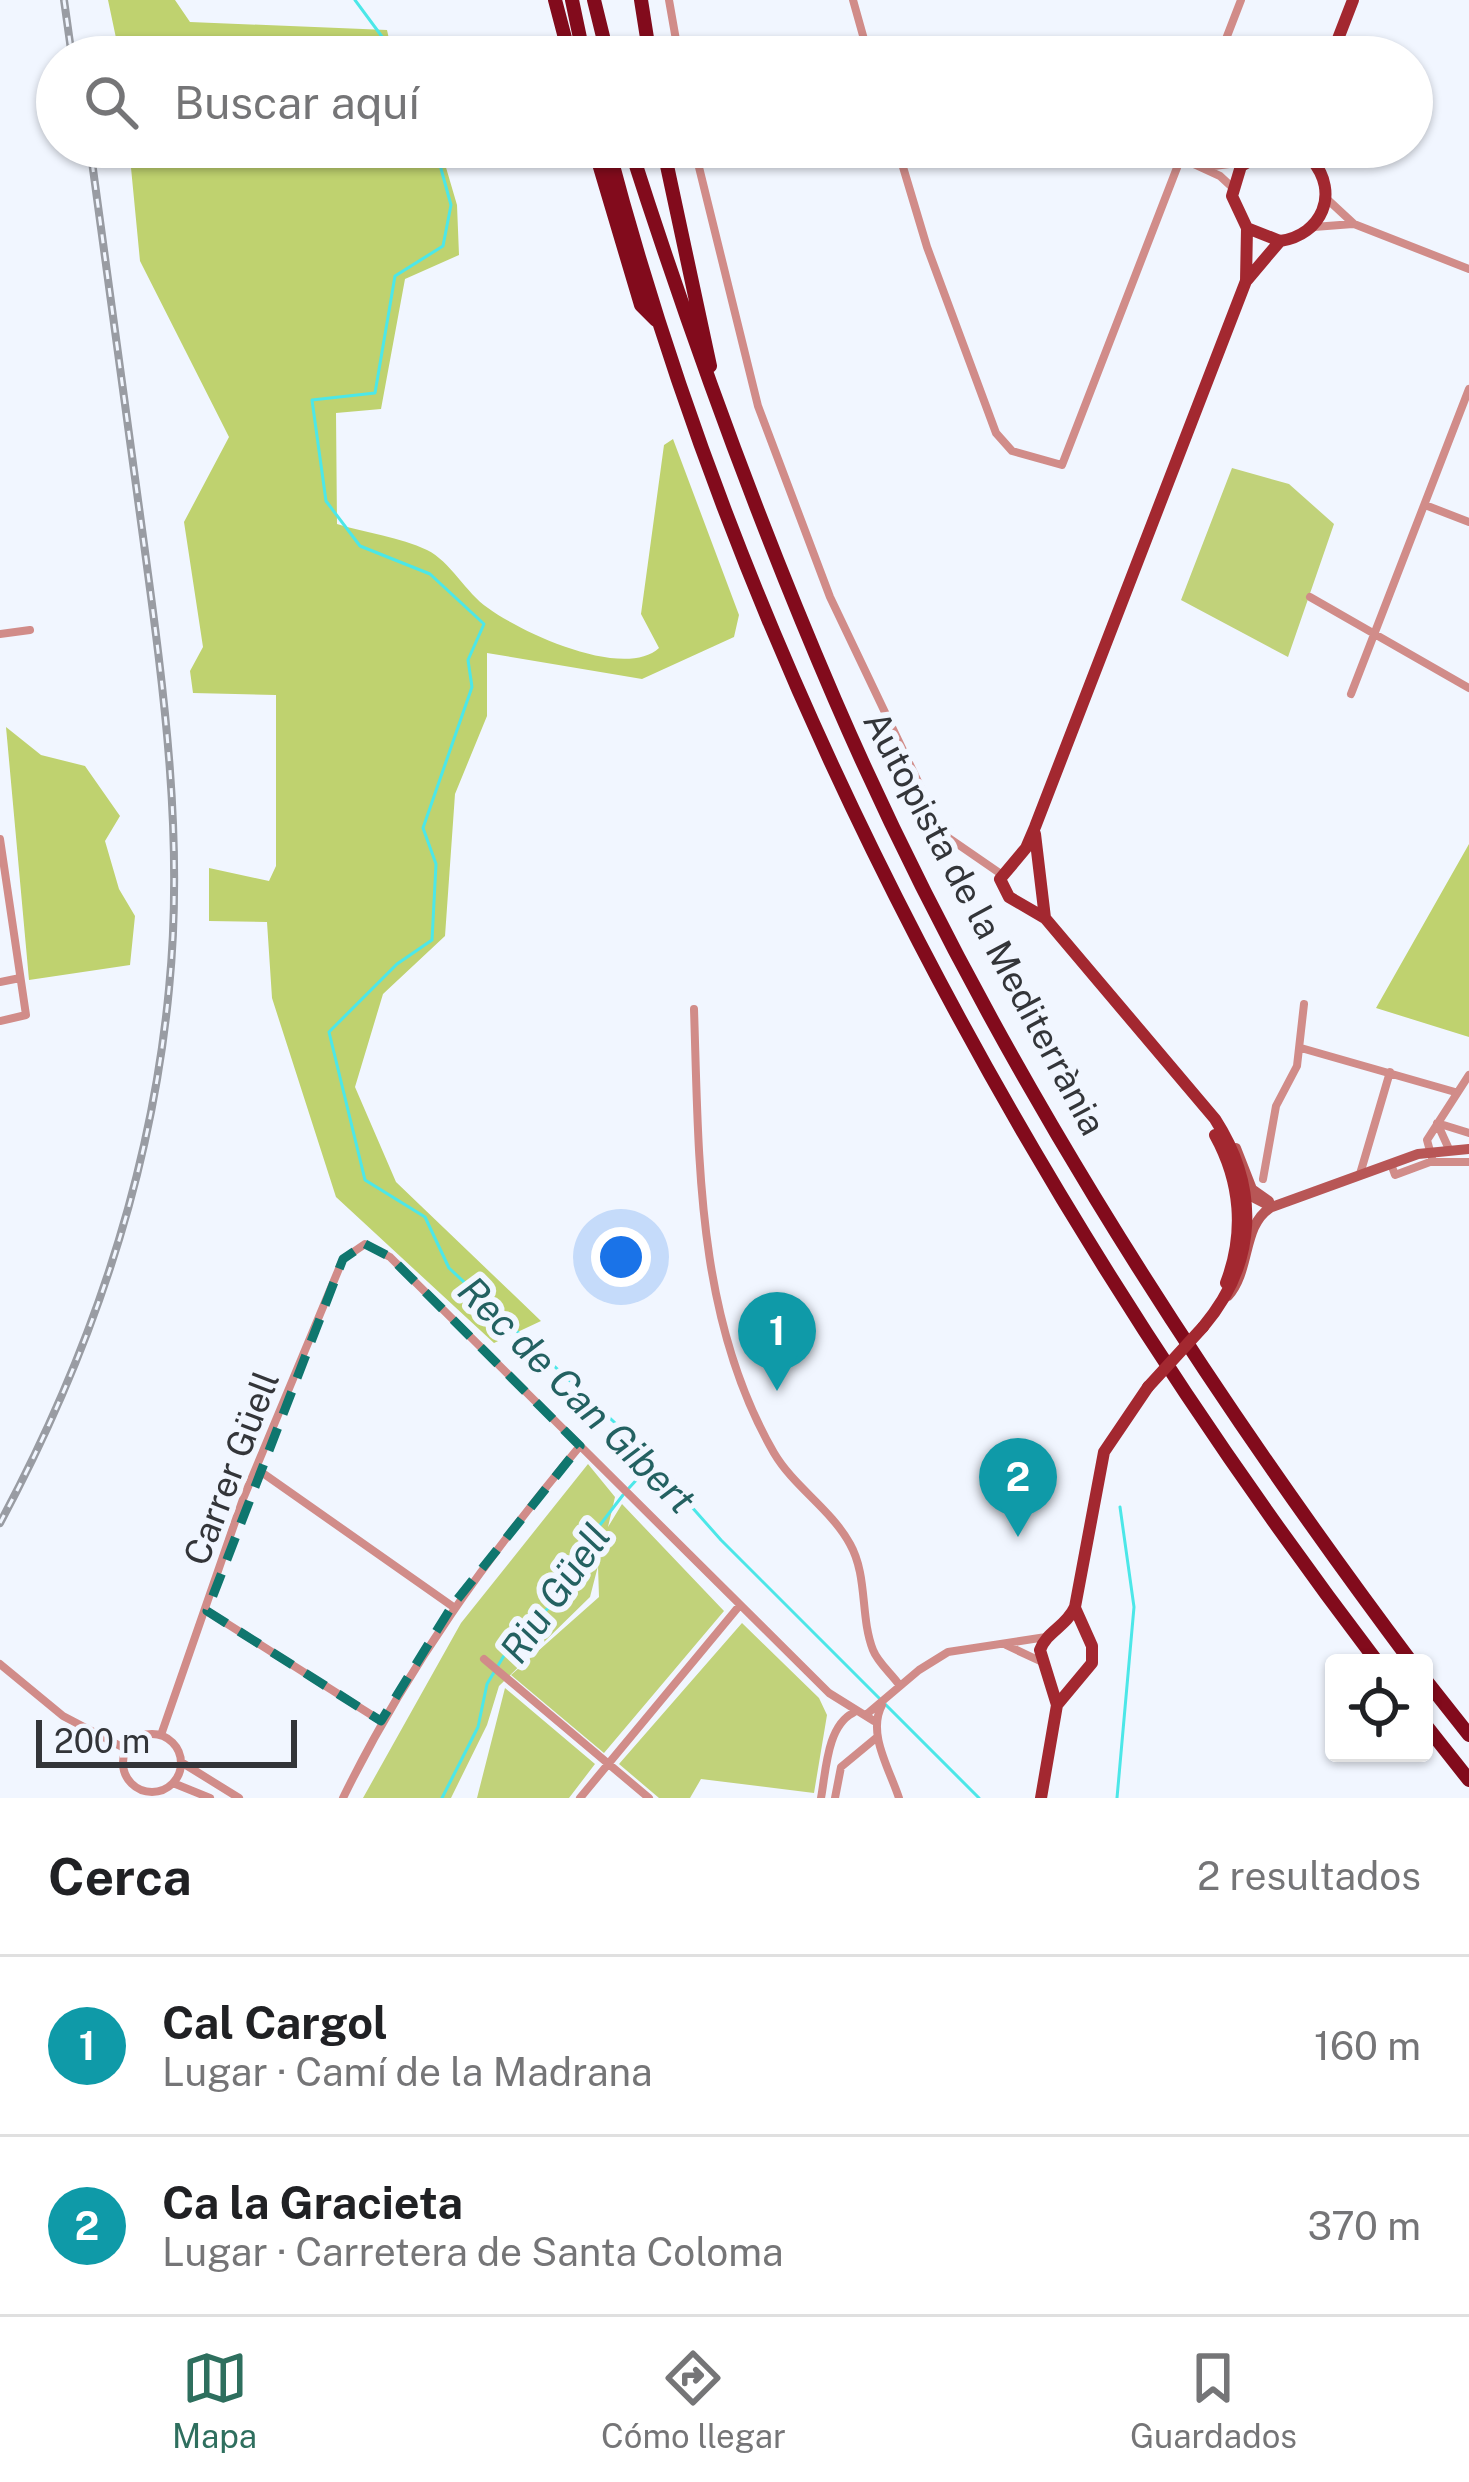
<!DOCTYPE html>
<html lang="es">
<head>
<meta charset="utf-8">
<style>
	:root { --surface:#fff; --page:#f6f6f6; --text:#202124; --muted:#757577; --line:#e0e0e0; --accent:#2e6f5e }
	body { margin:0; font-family:"Public Sans",sans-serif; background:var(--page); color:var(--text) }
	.controls { position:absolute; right:36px; bottom:36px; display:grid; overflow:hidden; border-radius:12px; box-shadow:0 3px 9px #0004 }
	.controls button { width:108px; height:108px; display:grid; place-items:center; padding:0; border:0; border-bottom:3px solid var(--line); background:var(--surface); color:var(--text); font:60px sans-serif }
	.scale { position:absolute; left:36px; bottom:30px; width:261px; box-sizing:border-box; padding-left:12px; border:6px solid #333539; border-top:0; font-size:33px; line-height:42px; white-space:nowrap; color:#333539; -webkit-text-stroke:9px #f1f6ff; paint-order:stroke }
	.you { position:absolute; left:621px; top:1257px; width:42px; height:42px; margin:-30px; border:9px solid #fff; border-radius:50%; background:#1a73e8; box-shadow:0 0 0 18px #1a73e833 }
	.badge { display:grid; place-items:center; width:78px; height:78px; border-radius:50%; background:var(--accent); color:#fff; font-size:39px; font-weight:700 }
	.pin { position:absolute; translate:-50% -99px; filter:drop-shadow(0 3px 6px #0008) }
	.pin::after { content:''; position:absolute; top:63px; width:42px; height:36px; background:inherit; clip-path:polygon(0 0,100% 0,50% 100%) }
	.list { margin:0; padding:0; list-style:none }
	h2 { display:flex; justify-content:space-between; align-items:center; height:156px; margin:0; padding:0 48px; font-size:51px }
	h2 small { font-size:39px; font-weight:400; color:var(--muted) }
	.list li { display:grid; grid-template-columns:78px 1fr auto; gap:36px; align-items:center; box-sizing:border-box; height:180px; padding:0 48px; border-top:3px solid var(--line) }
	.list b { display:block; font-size:45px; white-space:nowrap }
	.list p { margin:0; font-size:39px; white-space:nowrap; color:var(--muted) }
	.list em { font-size:39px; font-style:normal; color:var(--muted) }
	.icon { flex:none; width:66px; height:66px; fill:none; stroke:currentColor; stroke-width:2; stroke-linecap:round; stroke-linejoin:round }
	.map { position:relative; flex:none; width:1469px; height:1798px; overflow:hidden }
	.search { position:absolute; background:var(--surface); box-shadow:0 3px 9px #0004; left:36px; right:36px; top:36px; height:132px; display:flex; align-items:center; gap:30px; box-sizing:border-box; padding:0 42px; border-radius:66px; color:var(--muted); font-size:45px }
	.sheet { height:516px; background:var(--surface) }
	nav { display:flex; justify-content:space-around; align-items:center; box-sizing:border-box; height:168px; border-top:3px solid var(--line); background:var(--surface); font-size:33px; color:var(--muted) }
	nav a { display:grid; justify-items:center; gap:6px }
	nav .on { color:var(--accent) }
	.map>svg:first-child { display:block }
	.green { fill:#c1d27a }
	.forest { fill:#bfd26f }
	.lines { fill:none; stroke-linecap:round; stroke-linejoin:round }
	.stream { stroke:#4ce7e8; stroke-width:3 }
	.street { stroke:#d18c89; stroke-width:8 }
	.secondary { stroke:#b85656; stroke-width:10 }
	.primary { stroke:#a32830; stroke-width:12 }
	.highway { stroke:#820b1c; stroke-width:14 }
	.rail-casing { stroke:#999ca3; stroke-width:8 }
	.rail { stroke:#f1f6ff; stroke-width:3; stroke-dasharray:9; stroke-linecap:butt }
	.primary-bridge { stroke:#a32830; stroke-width:12 }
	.marked { fill:none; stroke:#0f766e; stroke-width:9; stroke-dasharray:24 15; stroke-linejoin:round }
	.labels { text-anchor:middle; stroke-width:12; stroke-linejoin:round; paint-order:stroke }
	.street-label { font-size:36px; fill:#333539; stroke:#f1f6ff }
	.water-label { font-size:39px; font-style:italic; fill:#236161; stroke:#f1f6ff }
</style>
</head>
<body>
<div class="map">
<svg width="1469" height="1798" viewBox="0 0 1469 1798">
	<rect width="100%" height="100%" fill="#f1f6ff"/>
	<path class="green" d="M1232,468l57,16 45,40 -46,133 -107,-57z
		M588,1464l27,33 -7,30 14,-23 102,107 -120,142 -93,-78 88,-78 -1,-31 -8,31 -91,89 -12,39 -36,73h-88l98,-175z
		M742,1623l77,75 8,17 -13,78 -113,-14 -11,19h-31l-40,-34z
		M505,1688l90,76 -26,34h-92z"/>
	<path class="forest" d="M108,0h67l15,22 197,8 6,27h-273z
		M129,147h311l17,58 2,50 -54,24 -24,130 -45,4 1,111c29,9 63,13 90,26 23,11 39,43 61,58 34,25 136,72 171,40l-18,-34 23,-169 9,-6 66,176 -5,22 -92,42 -155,-26v63l-32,78 -10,142 -62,58 -28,93 41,95 145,139 -47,22 -158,-146 -64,-199 -5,-76 -58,-1v-53l60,13 7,-15v-171l-83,-2 -3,-22 13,-24 -19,-125 45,-85 -89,-176z
		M6,727l35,28 44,11 35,50 -15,25 14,48 16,27 -5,49 -101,15z
		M1469,844v193l-93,-29z"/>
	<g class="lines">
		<path class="stream" d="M355,0l28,38 5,19
			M435,147l16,58 -8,41 -48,30 -20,117 -63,7 14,101 34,45 70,28 54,50 -16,36 4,27 -49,141 13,36 -4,76 -35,24 -68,68 36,148 60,37 24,51 179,167 93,105 258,258
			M629,1488l22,-24
			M442,1798l36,-71 9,-43 24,-40 57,-55 22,-51 33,-43
			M1117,1798l17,-191 -14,-100"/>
		<path class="street" d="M669,0l10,57
			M853,0l16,57
			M1219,57l22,-57
			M694,147l64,259 72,191 113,237 58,40
			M897,147l30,100 69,186 16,18 50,14 123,-318
			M1181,158l39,18 13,12
			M1206,167l39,-5
			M1327,199l27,25 115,45
			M1314,227l39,-3
			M1425,505l44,17
			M1310,597l159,91
			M0,634l30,-4
			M1351,694l118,-305
			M0,839l26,176 -26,6
			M0,982l20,-4
			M694,1009c5,150 2,309 80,444 20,34 57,56 76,91 18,32 10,73 23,106 5,13 19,24 27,36
			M1301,1048l154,44
			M1437,1123l32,10
			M1438,1125l10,22
			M1433,1162l-6,-22 42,-65
			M1391,1164l4,11 35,-13h39
			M1360,1174l30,-102
			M1263,1179l13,-73 21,-40 7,-62
			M257,1469l195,137
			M207,1611l174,110
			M1006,1645l34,16
			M484,1659l165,139
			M0,1664l63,52 63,33
			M882,1705c-15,28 7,63 17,93
			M867,1714l52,-44 29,-18 98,-15
			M123 1763a29 29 0 1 1 58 0a29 29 0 1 1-58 0Z
			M161,1735l82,-236 100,-240 22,-15 25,13 439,436 45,28
			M181,1762l58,36
			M173,1783l37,15
			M343,1798c63,-129 145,-242 237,-352
			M580,1798l160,-193
			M821,1798c5,-27 6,-72 32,-85
			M835,1798l6,-31 35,-29"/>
		<path class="secondary" d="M1236,1148l16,41 17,12
			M1241,1191l31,16 146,-53 51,-5
			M1228,1296c23,-26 14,-70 42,-88"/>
		<path class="primary" d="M1331,57l22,-57
			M1275,147l-34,19 -9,30 15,32 33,13c42,-6 60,-48 32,-81l-36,-13
			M1247,280l33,-39
			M1035,834l10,84
			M1215,1135c26,47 30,98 11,148
			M1203,1327c54,-64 57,-138 12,-208l-170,-201 -36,-21 -9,-18 26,-31 9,-21 211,-546 1,-53
			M1057,1705l-17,-55c7,-19 26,-23 35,-43l29,-155 44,-65
			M1041,1798l16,-93 35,-42v-17l-17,-38"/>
		<path class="highway" d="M555,0l15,57
			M572,0l12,57
			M594,0l14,57
			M641,0l9,57
			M594,147l47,158 15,15
			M608,147c144,548 428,1066 770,1516
			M630,147c60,187 127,372 205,553 148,343 354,665 577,963
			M663,147l47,219
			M1424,1678l45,57
			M1424,1723l45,57"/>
		<defs>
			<path id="rail" d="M64,0l8,57
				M0,1523c90,-168 151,-344 169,-534 15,-150 -5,-297 -25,-445 -18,-132 -36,-265 -54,-397"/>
		</defs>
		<use href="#rail" class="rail-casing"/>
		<use href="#rail" class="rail"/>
		<path class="primary-bridge" d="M1148,1387l55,-60"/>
	</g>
	<path class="marked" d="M365,1244l25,13 190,189 -128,160 -71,115 -174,-110 136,-352z"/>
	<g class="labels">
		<g class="street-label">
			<text transform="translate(985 923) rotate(62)" y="13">Autopista de la Mediterrània</text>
			<text transform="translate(231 1468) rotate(-69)" y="13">Carrer Güell</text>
		</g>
		<g class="water-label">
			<text transform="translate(577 1395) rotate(45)" y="14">Rec de Can Gibert</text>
			<text transform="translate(555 1593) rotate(-55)" y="14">Riu Güell</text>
		</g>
	</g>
</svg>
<div class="controls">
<button><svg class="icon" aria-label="locate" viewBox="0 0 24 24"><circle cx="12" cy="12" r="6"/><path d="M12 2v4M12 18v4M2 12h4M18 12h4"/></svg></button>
</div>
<div class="scale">200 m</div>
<div class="you"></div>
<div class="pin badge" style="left:777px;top:1391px;background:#0f9aa8">1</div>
<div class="pin badge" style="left:1018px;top:1537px;background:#0f9aa8">2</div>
<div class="search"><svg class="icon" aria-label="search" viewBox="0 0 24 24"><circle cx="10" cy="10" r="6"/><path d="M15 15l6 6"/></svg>Buscar aquí</div>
</div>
<section class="sheet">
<h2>Cerca<small>2 resultados</small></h2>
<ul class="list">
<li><span class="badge" style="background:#0f9aa8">1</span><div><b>Cal Cargol</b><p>Lugar · Camí de la Madrana</p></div><em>160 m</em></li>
<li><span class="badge" style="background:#0f9aa8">2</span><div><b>Ca la Gracieta</b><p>Lugar · Carretera de Santa Coloma</p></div><em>370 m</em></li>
</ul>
</section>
<nav>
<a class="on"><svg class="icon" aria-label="map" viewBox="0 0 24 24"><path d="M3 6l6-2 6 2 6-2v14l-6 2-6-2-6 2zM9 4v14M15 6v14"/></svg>Mapa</a>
<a><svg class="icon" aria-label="directions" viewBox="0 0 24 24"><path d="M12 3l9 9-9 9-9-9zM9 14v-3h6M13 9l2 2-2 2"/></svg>Cómo llegar</a>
<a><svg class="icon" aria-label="saved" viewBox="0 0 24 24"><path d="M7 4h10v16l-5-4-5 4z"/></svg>Guardados</a>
</nav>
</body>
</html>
